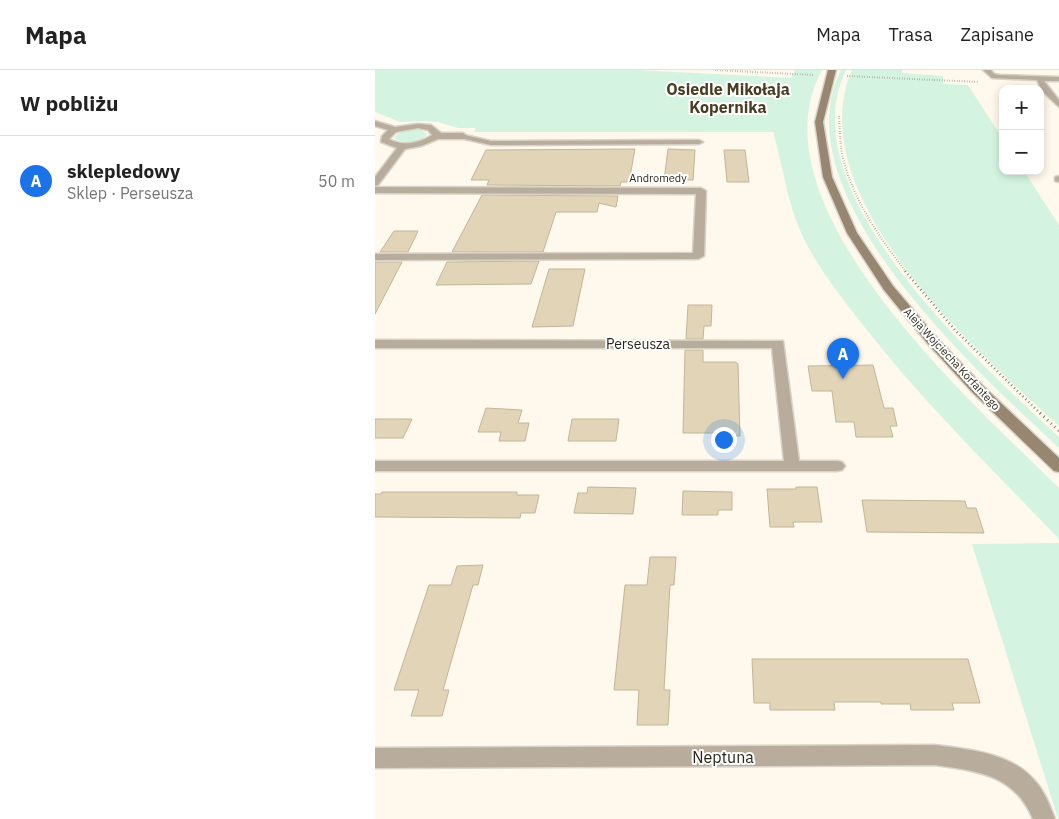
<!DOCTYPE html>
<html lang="pl">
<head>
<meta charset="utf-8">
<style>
	:root { --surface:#fff; --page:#f2f2f2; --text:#222; --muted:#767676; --line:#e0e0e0; --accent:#1a73e8 }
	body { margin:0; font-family:"IBM Plex Sans",sans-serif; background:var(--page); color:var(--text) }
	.controls { position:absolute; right:15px; top:15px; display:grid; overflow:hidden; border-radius:10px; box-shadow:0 2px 8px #0003 }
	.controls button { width:45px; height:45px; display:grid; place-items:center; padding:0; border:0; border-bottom:1px solid var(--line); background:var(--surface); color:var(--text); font:25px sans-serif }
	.you { position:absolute; left:348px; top:369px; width:18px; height:18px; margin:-12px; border:4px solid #fff; border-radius:50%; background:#1a73e8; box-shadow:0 0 0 8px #1a73e833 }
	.badge { display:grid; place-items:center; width:32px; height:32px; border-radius:50%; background:var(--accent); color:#fff; font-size:16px; font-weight:700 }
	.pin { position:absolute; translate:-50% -41px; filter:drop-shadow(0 1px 2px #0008) }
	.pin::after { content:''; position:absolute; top:26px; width:18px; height:15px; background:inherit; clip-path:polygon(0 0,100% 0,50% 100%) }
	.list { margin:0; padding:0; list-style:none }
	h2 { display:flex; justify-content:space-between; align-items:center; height:65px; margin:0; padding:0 20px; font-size:21px }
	h2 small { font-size:16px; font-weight:400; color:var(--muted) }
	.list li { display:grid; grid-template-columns:32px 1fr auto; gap:15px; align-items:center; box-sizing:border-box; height:90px; padding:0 20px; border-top:1px solid var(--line) }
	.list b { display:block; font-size:19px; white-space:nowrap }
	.list p { margin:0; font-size:16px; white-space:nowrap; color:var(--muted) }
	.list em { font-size:16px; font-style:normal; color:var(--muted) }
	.map { position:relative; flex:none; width:684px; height:749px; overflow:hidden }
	header { display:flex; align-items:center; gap:30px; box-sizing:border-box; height:70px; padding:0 25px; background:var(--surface); border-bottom:1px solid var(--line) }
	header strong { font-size:24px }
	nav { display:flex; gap:28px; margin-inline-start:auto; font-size:18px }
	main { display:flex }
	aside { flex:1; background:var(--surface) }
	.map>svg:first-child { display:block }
	.green { fill:#d4f4e1 }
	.building { fill:#e2d5b7; stroke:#c2b598 }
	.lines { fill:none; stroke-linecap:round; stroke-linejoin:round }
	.service-casing { stroke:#d9d3c7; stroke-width:3 }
	.minor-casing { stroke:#d9d3c7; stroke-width:3 }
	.secondary-casing { stroke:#d9d3c7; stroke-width:3 }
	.path-far2 { stroke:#8b867a; stroke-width:2; stroke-dasharray:0.5 2; stroke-linecap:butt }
	.path-far1 { stroke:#8b867a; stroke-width:2.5; stroke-dasharray:1 3; stroke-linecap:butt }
	.path { stroke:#8b867a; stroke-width:3; stroke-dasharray:1 4; stroke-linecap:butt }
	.service { fill:#b8ac9d; fill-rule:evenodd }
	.minor { fill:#b8ac9d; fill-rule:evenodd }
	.secondary { fill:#978670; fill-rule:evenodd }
	.labels { text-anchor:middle; stroke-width:4; stroke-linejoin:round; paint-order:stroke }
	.far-street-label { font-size:11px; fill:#2b261a; stroke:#fff }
	.street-label { font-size:14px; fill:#2b261a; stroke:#fff }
	.far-district-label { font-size:16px; font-weight:bold; fill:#483d23; stroke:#fff }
	.near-street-label { font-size:16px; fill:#2b261a; stroke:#fff }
</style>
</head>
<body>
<header>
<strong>Mapa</strong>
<nav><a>Mapa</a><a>Trasa</a><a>Zapisane</a></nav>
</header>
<main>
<aside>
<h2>W pobliżu<small></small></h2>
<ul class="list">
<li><span class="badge">A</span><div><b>sklepledowy</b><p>Sklep · Perseusza</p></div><em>50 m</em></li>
</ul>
</aside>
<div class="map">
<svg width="684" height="749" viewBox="0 0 684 749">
	<rect width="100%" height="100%" fill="#fff9ed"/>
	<path class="green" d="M0,0h259l157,8 4,-8h27c-74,135 152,334 237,418v51c-66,-69 -134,-135 -193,-210 -23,-30 -48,-60 -64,-94 -15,-33 -19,-69 -29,-103h-299l2,-4h-18l-20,-6 -15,-1 -23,1 -25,-10z
		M466,0h5c-59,122 134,294 213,367v11c-80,-75 -281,-254 -218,-378z
		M477,0h50v3l41,3v8l25,1 35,54v32h21l35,54v201c-82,-75 -261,-230 -207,-356z
		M34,60h12l6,4 -1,2c-9,6 -23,9 -32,2l3,-4z
		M684,473v276h-1l-86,-275z"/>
	<path class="building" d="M260,79l-6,33h-8l-1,4 -133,-1 2,-5h-18l15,-30z
		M293,79l27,1 -2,30h-29z
		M349,80h21l4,32h-22z
		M107,125l136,1 -2,11 -17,-4 -2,9h-41l-13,40h-91z
		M19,161h24l-10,21h-28z
		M164,191l-8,23 -95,1 11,-23z
		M0,192h27l-27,52z
		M174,199h36l-12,57 -41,1z
		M313,235h24l-1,21h-7l-1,13h-17z
		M310,280h18v12h33l2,2 2,72h-22v-3h-35z
		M498,295l11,43h9l4,18h-7l3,11h-37l-2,-15h-18l-4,-31h-20l-4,-25z
		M111,338l36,2 -4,13h11l-4,18h-26l2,-9h-23z
		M0,349h37l-9,19h-28z
		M197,349h47l-3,22h-48z
		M213,417l48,1 -3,26 -59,-1 4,-20h9z
		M421,417h21l5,35h-29l1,5h-24l-3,-38h29z
		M308,421l49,1v18h-14v5h-36z
		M7,422h135v3h22l-4,18h-14l-1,5 -145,-1v-23h6z
		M487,430l103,1 2,7h9l8,25 -117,-1z
		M275,487h26l-2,28h-4l-6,105h6l-2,35h-31l2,-35h-25l11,-105h22z
		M108,495l-5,20h-5l-30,105h6l-7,26h-31l8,-26h-25l35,-105h22l6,-19z
		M377,589h216l12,44h-28l2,7h-43l-1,-6h-29v-2h-47l1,8h-65v-7h-16z"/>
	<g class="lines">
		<defs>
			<path id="service" d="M85,64l31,7 208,-1 4,2 -4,2 -208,1 -31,-7z"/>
			<path id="minor" d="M608,0h8l3,4 6,1 59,2v4h-15l15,19v7l-17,-16 -5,-11 -45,-2z
				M0,51l20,6 23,-3 13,1 10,8h22l4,3 -4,3h-25l-17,7 -16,3 -27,36 -3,1v-9l22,-29 -16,-6 1,-6 6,-6 -13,-4zM43,58l10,2 4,5c-12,8 -30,12 -43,4l7,-7z
				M684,106v6l-4,-1v-4z
				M0,117l326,1 5,3 -2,65 -6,3 -323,1v-6l318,-1 3,-59 -321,-1z
				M0,270l408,1 16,120h38l5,1 3,4 -3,4 -5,1h-462v-10h409l-12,-113h-397z
				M559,675c34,4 78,8 101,36 10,11 15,25 20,38h-22c-19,-45 -56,-48 -99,-54l-559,3v-20z"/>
			<path id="secondary" d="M453,0h8l-13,52 9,55 25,56 36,53 44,52 46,48 76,72v14l-5,-1 -81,-78 -45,-49 -44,-54 -37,-57 -24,-56 -8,-55z"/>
		</defs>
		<use href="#service" class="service-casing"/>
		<use href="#minor" class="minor-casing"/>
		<use href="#secondary" class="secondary-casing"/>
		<path class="path-far2" d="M340,0l99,5
			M472,6l132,6
			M464,46c1,14 1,29 4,42 10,42 37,80 63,114"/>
		<path class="path-far1" d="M530,201l50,59 86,84"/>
		<path class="path" d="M665,343l19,18"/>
		<use href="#service" class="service"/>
		<use href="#minor" class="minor"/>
		<use href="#secondary" class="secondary"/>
	</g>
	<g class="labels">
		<g class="far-street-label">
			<text x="283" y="112">Andromedy</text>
			<text transform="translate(577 289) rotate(47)" y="4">Aleja Wojciecha Korfantego</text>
		</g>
		<g class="street-label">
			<text x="263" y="279">Perseusza</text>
		</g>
		<g class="far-district-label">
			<text x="353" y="25">Osiedle Mikołaja<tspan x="353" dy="18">Kopernika</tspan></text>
		</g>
		<g class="near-street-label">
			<text x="348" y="693">Neptuna</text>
		</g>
	</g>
</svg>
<div class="controls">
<button>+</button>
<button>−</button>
</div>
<div class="you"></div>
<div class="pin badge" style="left:468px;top:309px">A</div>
</div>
</main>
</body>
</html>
